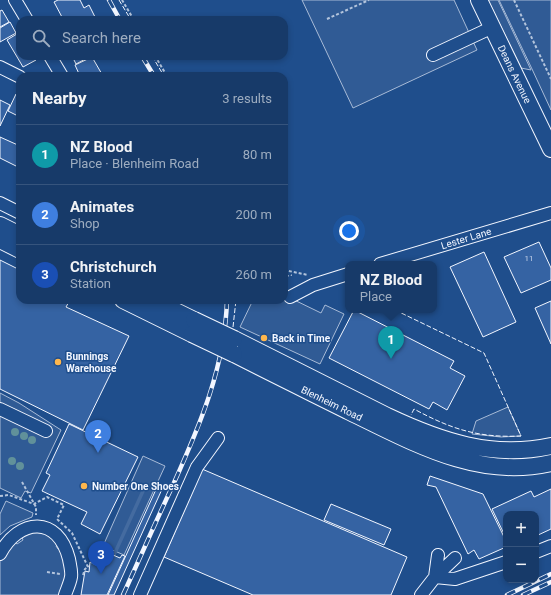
<!DOCTYPE html>
<html lang="en">
<head>
<meta charset="utf-8">
<style>
	:root { --surface:#173a69; --page:#244571; --text:#f1f3f6; --muted:#9eadc0; --line:#36547d; --accent:#ffb74d }
	body { margin:0; font-family:Roboto,sans-serif; background:var(--page); color:var(--text) }
	.controls { position:absolute; right:12px; bottom:12px; display:grid; overflow:hidden; border-radius:8px; box-shadow:0 2px 6px #0003 }
	.controls button { width:36px; height:36px; display:grid; place-items:center; padding:0; border:0; border-bottom:1px solid var(--line); background:var(--surface); color:var(--text); font:20px sans-serif }
	.you { position:absolute; left:349px; top:231px; width:14px; height:14px; margin:-10px; border:3px solid #fff; border-radius:50%; background:#1a73e8; box-shadow:0 0 0 6px #1a73e833 }
	.badge { display:grid; place-items:center; width:26px; height:26px; border-radius:50%; background:var(--accent); color:#fff; font-size:13px; font-weight:700 }
	.pin { position:absolute; translate:-50% -33px; filter:drop-shadow(0 1px 2px #0008) }
	.pin::after { content:''; position:absolute; top:21px; width:14px; height:12px; background:inherit; clip-path:polygon(0 0,100% 0,50% 100%) }
	.popup { position:absolute; left:345px; top:261px; width:92px; height:52px; box-sizing:border-box; display:grid; place-content:center; border-radius:8px; background:var(--surface); filter:drop-shadow(0 1px 3px #0005); font-size:13px; white-space:nowrap; color:var(--muted) }
	.popup b { font-size:15px; color:var(--text) }
	.popup::after { content:''; position:absolute; left:50%; top:100%; margin-left:-8px; border:8px solid transparent; border-top-color:var(--surface) }
	.list { margin:0; padding:0; list-style:none }
	h2 { display:flex; justify-content:space-between; align-items:center; height:52px; margin:0; padding:0 16px; font-size:17px }
	h2 small { font-size:13px; font-weight:400; color:var(--muted) }
	.list li { display:grid; grid-template-columns:26px 1fr auto; gap:12px; align-items:center; box-sizing:border-box; height:60px; padding:0 16px; border-top:1px solid var(--line) }
	.list b { display:block; font-size:15px; white-space:nowrap }
	.list p { margin:0; font-size:13px; white-space:nowrap; color:var(--muted) }
	.list em { font-size:13px; font-style:normal; color:var(--muted) }
	.icon { flex:none; width:22px; height:22px; fill:none; stroke:currentColor; stroke-width:2; stroke-linecap:round; stroke-linejoin:round }
	.map { position:relative; flex:none; width:551px; height:595px; overflow:hidden }
	.search { position:absolute; background:var(--surface); box-shadow:0 2px 6px #0003; left:16px; top:16px; width:272px; height:44px; display:flex; align-items:center; gap:10px; box-sizing:border-box; padding:0 14px; border-radius:12px; color:var(--muted); font-size:15px }
	.panel { position:absolute; background:var(--surface); box-shadow:0 2px 6px #0003; left:16px; top:72px; width:272px; height:232px; border-radius:12px }
	.map>svg:first-child { display:block }
	.built { fill:#305b95; stroke:#a8bbd7 }
	.lines { fill:none; stroke-linecap:round; stroke-linejoin:round }
	.stream { stroke:#446ba0; stroke-width:3.5 }
	.building { fill:#3563a3; stroke:#f2f6ff }
	.minor-casing { stroke:#f2f6ff; stroke-width:14 }
	.major-casing { stroke:#f2f6ff; stroke-width:18 }
	.path { stroke:#b3c4dc; stroke-width:2; stroke-dasharray:3 2; stroke-linecap:butt }
	.minor { stroke:#1f4e8c; stroke-width:12 }
	.major { stroke:#1f4e8c; stroke-width:16 }
	.rail-casing { stroke:#f2f6ff; stroke-width:4.5 }
	.rail { stroke:#1f4e8c; stroke-width:3; stroke-dasharray:9; stroke-linecap:butt }
	.major-bridge-casing { stroke:#f2f6ff; stroke-width:18; stroke-linecap:butt }
	.major-bridge { stroke:#1f4e8c; stroke-width:16 }
	.fence { stroke:#f2f6ff; stroke-width:1; stroke-dasharray:5 2; stroke-linecap:butt }
	.tree { fill:#61919a }
	.poi-dot { fill:#ffb74d; stroke:#1f4e8c; stroke-width:1.5 }
	.labels { text-anchor:middle; stroke-width:3; stroke-linejoin:round; paint-order:stroke }
	.number-label { font-size:8px; fill:#c3d1e8 }
	.street-label { font-size:10px; fill:#f2f6ff; stroke:#1f4e8c }
	.poi-label { font-size:10px; font-weight:bold; fill:#f2f6ff; stroke:#1f4e8c; text-anchor:start }
</style>
</head>
<body>
<div class="map">
<svg width="551" height="595" viewBox="0 0 551 595">
	<rect width="100%" height="100%" fill="#1f4e8c"/>
	<path class="built" d="M302,0h152l23,50 -124,58z
		M488,0h10l33,70 -10,-2z
		M499,0h52v110l-19,-41z
		M284,295l37,18 4,-8 19,9 -24,50 -80,-37 13,-27h31z
		M0,393l19,10 42,27 -30,63 -6,-2 -4,7 -21,-10z
		M508,407l13,29 -20,1 -29,-3 4,-13z
		M143,456l22,10 -41,89 -21,-9z
		M6,501l27,12 -1,4 -22,9 -10,9v-21z
		M35,528l26,15 -5,3 2,3 5,-3 5,17 -7,32h-61v-34l3,-8 9,-13 5,4 6,-4 -3,-8z"/>
	<g class="lines">
		<path class="stream" d="M114,555l29,-64"/>
	</g>
	<path class="building" d="M58,0h22l4,8 5,-3 6,12 -5,3h-29l2,-1 -9,-17z
		M2,10l7,12 -9,5v-16z
		M10,22l6,11 -16,9v-14z
		M20,32v24h14l2,4 -13,7 -16,-27z
		M72,56h19l-15,8z
		M92,57l11,19h-23l-5,-11z
		M16,94l4,2v21l-12,-6z
		M0,100l10,5 -10,21z
		M0,137l20,9v22l-20,-10z
		M539,242l12,26v12l-30,13 -17,-36z
		M484,252l32,70 -33,15 -33,-70z
		M0,260l20,10v30h50l-4,7 63,29 -46,94 -83,-41z
		M551,301v43l-16,-36z
		M354,310l100,51 -4,7 15,8 -18,34 -14,-8 -4,7 -100,-51z
		M69,424l69,33 -38,77 -19,-10 6,-12 -45,-21 8,-16 -4,-2z
		M202,469l205,88 -16,38h-138l-89,-38z
		M430,476l53,18 23,47v6l-27,12 -5,-9 -6,4 -32,-67 -9,-2z
		M158,485l5,2 -49,108h-6z
		M551,489v40l-15,7v-22h-30v24l-14,-29 39,-18 3,6z
		M331,504l60,25 -7,16 -60,-25z
		M106,552l14,6 2,-3 3,1 -18,39h-26l4,-24 4,1 1,-10 10,5z"/>
	<g class="lines">
		<defs>
			<path id="minor" d="M15,0l12,20
				M433,55l60,-28
				M50,56l12,20
				M0,67l20,10
				M0,203l20,10
				M380,264l171,-51
				M290,297l23,-12 35,-11
				M0,409l46,22
				M536,552l15,-6
				M0,554c19,-36 58,-39 69,5 1,6 3,13 2,18 -1,6 -4,12 -6,18
				M438,555l-3,22 20,-19
				M140,595l57,-128 21,-29
				M421,595l14,-18 20,2 51,-17"/>
			<path id="major" d="M479,0l72,149
				M0,225l20,10
				M0,240l20,10
				M123,300l69,34
				M153,300l41,20
				M234,339l153,77c53,25 105,43 164,30
				M234,354c39,20 78,39 116,58 64,31 128,68 201,51"/>
		</defs>
		<use href="#minor" class="minor-casing"/>
		<use href="#major" class="major-casing"/>
		<path class="path" d="M122,0l12,20
			M514,0l37,79
			M327,19l42,-19
			M155,56l12,20
			M284,270l24,5
			M22,482l14,25v8
			M0,496l9,-1 25,9 13,-7 17,8 -7,14 15,14 16,34
			M47,572l13,2
			M83,575l2,-6 4,-3"/>
		<use href="#minor" class="minor"/>
		<use href="#major" class="major"/>
		<defs>
			<path id="rail" d="M109,0l11,20
				M142,56l12,20
				M123,595c17,-37 33,-74 50,-110 27,-60 52,-118 54,-185
				M507,595l44,-21
				M523,595l28,-13"/>
		</defs>
		<use href="#rail" class="rail-casing"/>
		<use href="#rail" class="rail"/>
		<defs>
			<path id="major-bridge" d="M194,320l40,19
				M192,334l42,20"/>
		</defs>
		<use href="#major-bridge" class="major-bridge-casing"/>
		<use href="#major-bridge" class="major-bridge"/>
		<path class="fence" d="M119,0l12,20
			M152,56l12,20
			M284,277l8,-2
			M395,310l89,43 37,83c-43,2 -70,-7 -107,-27l-3,6
			M233,327l3,-27"/>
	</g>
	<g class="tree">
		<circle cx="15" cy="432" r="4"/>
		<circle cx="24" cy="436" r="4"/>
		<circle cx="32" cy="440" r="4"/>
		<circle cx="12" cy="461" r="4"/>
		<circle cx="20" cy="466" r="4"/>
	</g>
	<g class="poi-dot">
		<circle cx="264" cy="338" r="4"/>
		<circle cx="58" cy="362" r="4"/>
		<circle cx="84" cy="486" r="4"/>
	</g>
	<g class="labels">
		<g class="number-label">
			<text x="529" y="261">11</text>
		</g>
		<g class="street-label">
			<text transform="translate(515 74) rotate(64)" y="4">Deans Avenue</text>
			<text transform="translate(466 238) rotate(-17)" y="4">Lester Lane</text>
			<text transform="translate(332 403) rotate(26)" y="4">Blenheim Road</text>
		</g>
		<g class="poi-label">
			<text x="272" y="342">Back in Time</text>
			<text x="66" y="360">Bunnings<tspan x="66" dy="12">Warehouse</tspan></text>
			<text x="92" y="490">Number One Shoes</text>
		</g>
	</g>
</svg>
<div class="controls">
<button>+</button>
<button>−</button>
</div>
<div class="you"></div>
<div class="pin badge" style="left:391px;top:359px;background:#0f9aa8">1</div>
<div class="popup"><b>NZ Blood</b>Place</div>
<div class="pin badge" style="left:98px;top:453px;background:#3f7fe0">2</div>
<div class="pin badge" style="left:101px;top:574px;background:#1a4fb4">3</div>
<div class="search"><svg class="icon" aria-label="search" viewBox="0 0 24 24"><circle cx="10" cy="10" r="6"/><path d="M15 15l6 6"/></svg>Search here</div>
<section class="panel">
<h2>Nearby<small>3 results</small></h2>
<ul class="list">
<li><span class="badge" style="background:#0f9aa8">1</span><div><b>NZ Blood</b><p>Place · Blenheim Road</p></div><em>80 m</em></li>
<li><span class="badge" style="background:#3f7fe0">2</span><div><b>Animates</b><p>Shop</p></div><em>200 m</em></li>
<li><span class="badge" style="background:#1a4fb4">3</span><div><b>Christchurch</b><p>Station</p></div><em>260 m</em></li>
</ul>
</section>
</div>
</body>
</html>
